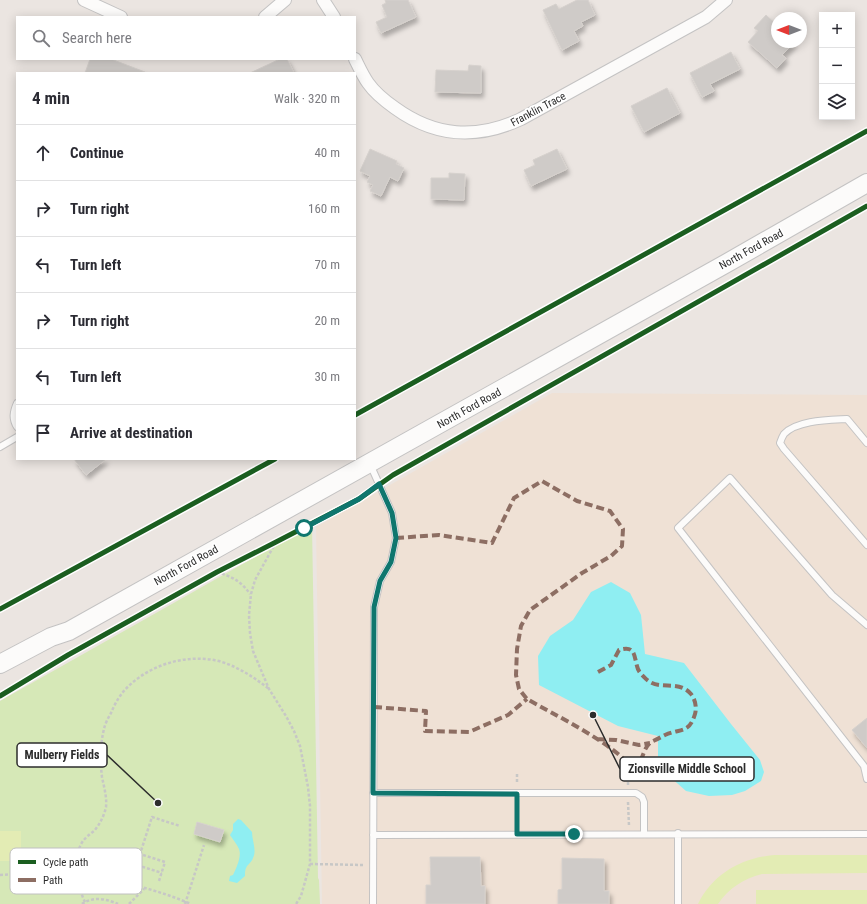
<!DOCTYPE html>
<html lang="en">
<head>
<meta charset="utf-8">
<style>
	:root { --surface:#fff; --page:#f7f7f7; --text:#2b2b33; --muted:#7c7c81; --line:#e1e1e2 }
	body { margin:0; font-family:"Roboto Condensed",sans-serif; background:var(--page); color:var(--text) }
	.controls { position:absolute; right:12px; top:12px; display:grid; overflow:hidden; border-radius:0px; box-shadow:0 2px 10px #0003 }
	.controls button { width:36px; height:36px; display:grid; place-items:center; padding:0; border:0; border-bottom:1px solid var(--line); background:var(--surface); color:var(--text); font:20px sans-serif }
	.compass { position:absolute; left:771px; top:12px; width:36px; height:36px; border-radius:50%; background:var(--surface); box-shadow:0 2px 10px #0003; rotate:270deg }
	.stop { position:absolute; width:12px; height:12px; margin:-9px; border:3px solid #0f766e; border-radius:50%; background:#fff }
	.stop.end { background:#0f766e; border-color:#fff; box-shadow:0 1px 4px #0008 }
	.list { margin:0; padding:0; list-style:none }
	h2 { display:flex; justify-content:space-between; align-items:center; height:52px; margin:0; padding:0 16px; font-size:17px }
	h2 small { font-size:13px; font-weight:400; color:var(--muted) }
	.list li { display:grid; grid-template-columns:26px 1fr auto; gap:12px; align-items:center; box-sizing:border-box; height:56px; padding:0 16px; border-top:1px solid var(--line) }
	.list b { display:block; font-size:15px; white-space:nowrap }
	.list em { font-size:13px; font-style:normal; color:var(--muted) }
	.icon { flex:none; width:22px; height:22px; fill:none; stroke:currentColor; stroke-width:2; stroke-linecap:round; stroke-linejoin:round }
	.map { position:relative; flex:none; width:867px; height:904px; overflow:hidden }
	.search { position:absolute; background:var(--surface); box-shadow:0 2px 10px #0003; left:16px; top:16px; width:340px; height:44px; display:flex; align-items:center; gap:10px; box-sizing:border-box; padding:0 14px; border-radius:0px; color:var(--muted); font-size:15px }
	.panel { position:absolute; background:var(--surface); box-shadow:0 2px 10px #0003; left:16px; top:72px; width:340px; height:388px; border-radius:0px }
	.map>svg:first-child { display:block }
	.education { fill:#efe1d5 }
	.green { fill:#d6e8b7 }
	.pitch { fill:#e3ecb4 }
	.water { fill:#8feef2 }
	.building { fill:#cfcbc8; stroke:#d6d1cd; filter:url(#shadow) }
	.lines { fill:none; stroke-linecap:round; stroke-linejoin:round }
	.lane-casing { stroke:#c4c3c3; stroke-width:8 }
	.street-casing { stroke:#c4c3c3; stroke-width:14 }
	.secondary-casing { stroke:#c4c3c3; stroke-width:20 }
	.path { stroke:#c7c7c6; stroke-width:2.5; stroke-dasharray:3 2; stroke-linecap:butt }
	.lane { stroke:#fcfbfa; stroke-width:6 }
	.street { stroke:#fcfbfa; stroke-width:12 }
	.secondary { stroke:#fcfbfa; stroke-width:18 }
	.quiet { stroke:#8d6e63; stroke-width:4; stroke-dasharray:8 4; stroke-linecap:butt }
	.cycleway-casing { stroke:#fff; stroke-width:8 }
	.cycleway { stroke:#1b5e20; stroke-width:5 }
	.route { stroke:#0f766e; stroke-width:5 }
	.labels { text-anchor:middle; stroke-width:3.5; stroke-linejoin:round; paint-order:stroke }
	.street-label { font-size:11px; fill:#2c2c2c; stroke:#fff }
	.key { fill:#fff; stroke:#c0c0c0; stroke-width:1 }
	.key-label { font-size:11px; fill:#2c2c2c }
	.leader { fill:none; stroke:#2c2c2c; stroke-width:1.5 }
	.callout-dot { fill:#2c2c2c; stroke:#fff; stroke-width:1.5 }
	.callout { fill:#fff; stroke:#2c2c2c; stroke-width:1.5 }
	.callout-label { font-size:12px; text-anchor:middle; font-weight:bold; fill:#2c2c2c }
</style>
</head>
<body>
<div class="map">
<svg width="867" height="904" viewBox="0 0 867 904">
	<defs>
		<filter id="shadow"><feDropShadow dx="2.5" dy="4.5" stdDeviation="2" flood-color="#0004"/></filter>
	</defs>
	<rect width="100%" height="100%" fill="#ebe5e1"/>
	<path class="education" d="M552,393l315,2v509h-545l-6,-377z"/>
	<path class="green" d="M312,525l6,353 1,2 1,24h-320v-203z"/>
	<path class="pitch" d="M0,831h21v30h-21z
		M774,855h93v18l-105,1c-19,5 -33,14 -44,30h-20c15,-30 43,-46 76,-49z
		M756,890h111v14h-111z"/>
	<path class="water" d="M611,582l19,11 11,22 4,39 39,9 47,61 29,36 4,12 -3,9 -16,10 -13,4 -23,1 -23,-5 -17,-15 -11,-16v-24l-40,-10 -79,-41 -1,-29 12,-20 23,-16 18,-28z
		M238,819l3,1 11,12c0,9 5,18 1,26 -3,8 -8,5 -8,18l-8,7 -8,-2 1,-5 3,-1c3,-6 9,-19 6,-26 -2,-5 -6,-9 -9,-14l3,-5v-6z"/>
	<path class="building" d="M385,0h23l8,17 -35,16 -5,-11 11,-5 -5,-12 4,-2z
		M577,0h11l7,15 -14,7 2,4 -9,5 5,10 -17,9 -19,-40 13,-6 3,5z
		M766,15l11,10v17h18l-13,13 4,3 -9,10 -29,-26 10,-11 -4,-3z
		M731,52l9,17 -30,15 4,7 -12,6 -12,-24z
		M90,59h21l34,13v1h-60z
		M280,59h7l7,14h-44z
		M469,65l12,1v27l-46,-1 1,-22 32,1z
		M667,88l13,25 -36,19 -13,-26z
		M370,149l27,12 -1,3 8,4 -6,13 -8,-4 -9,19 -11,-5 3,-6 -6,-3 3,-6 -10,-5z
		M557,149l10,20 -36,17 -7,-16 11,-5 -2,-5z
		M449,173l16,1 -1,26 -33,-1v-21h18z
		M74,459h32l-20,16z
		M867,718v30l-15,-18z
		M197,822l27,8 -4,12 -26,-8z
		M430,857h50l1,29h4v18h-59v-19h5z
		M562,858l42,1v32h5v13h-51v-14l4,-1z"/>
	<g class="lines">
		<defs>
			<path id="lane" d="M17,403c-4,9 -5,16 0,24
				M867,443l-20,-24c-18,1 -50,1 -63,15 -2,3 -3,6 -4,9l4,6 83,96
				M0,447l17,-10
				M370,464l22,49 4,25 -5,24 -11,19 -6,26 -1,297
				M867,625l-35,-30 -102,-117 -52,50 186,238 3,13
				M373,793h263l6,4 2,5v32
				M678,833v71
				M373,835l494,-1"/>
			<path id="street" d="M84,0l37,17
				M323,0l11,17
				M265,17l20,-17
				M355,59c4,8 8,17 13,24 7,10 17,18 27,25 40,29 81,32 126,11l185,-102 20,-17"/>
			<path id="secondary" d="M0,664l51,-27 18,-6 658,-368 140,-80"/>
		</defs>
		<use href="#lane" class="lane-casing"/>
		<use href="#street" class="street-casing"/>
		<use href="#secondary" class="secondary-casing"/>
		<path class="path" d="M276,542l-21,38 -4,14 -2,21 1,18 3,18 16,38 17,27 8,15 6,15 8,41 2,19v58l-9,32 -5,8
			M217,572c15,5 23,8 33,22
			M634,769l7,-9
			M517,774v10
			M628,785v-13
			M517,801v25
			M628,802l1,24
			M310,864l54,1
			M0,875c65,-4 130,3 191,29
			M159,881l6,-19 -25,-8 12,-37 28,9
			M135,886l5,-15 3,-4 19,6
			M85,902c-8,-16 -13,-46 -2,-61 3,-4 7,-7 11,-10 6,-7 10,-15 12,-24 1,-10 -2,-20 -4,-30 -2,-16 -2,-32 2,-48 1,-5 4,-11 7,-16 3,-7 7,-15 12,-21 23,-27 65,-40 99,-30 18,6 33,16 47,27
			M82,904c11,-8 25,-5 36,0
			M129,904l15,-15
			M185,904l19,-59"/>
		<use href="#lane" class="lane"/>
		<use href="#street" class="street"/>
		<use href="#secondary" class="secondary"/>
		<path class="quiet" d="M396,538l43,-3 53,8 22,-45 28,-17 35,20 33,10 13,18 -1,17 -11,10 -29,17 -52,37 -9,16 -4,23 -1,26 3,14 8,10c22,13 96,49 104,70l-3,3
			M598,672l13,-7 8,-15c16,-5 15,5 18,16 1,5 4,8 7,11 14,16 33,1 47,17 4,5 6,13 4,20 -6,20 -14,14 -30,21 -4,2 -9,5 -14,7 -5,3 -8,13 -10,18
			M374,707l52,4 -1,20 44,1 39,-17 19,-16
			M597,739l19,1 23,5 11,-2"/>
		<defs>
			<path id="cycleway" d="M355,415l512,-284
				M0,609l275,-150
				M0,696l68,-41 149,-83 59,-30 83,-43 34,-24 474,-269"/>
		</defs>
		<use href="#cycleway" class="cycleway-casing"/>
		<use href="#cycleway" class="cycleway"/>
	</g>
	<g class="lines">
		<path class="route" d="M304,528l55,-29 20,-15 13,29 4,25 -5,24 -11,19 -6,26 -1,186 144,1v40h57"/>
	</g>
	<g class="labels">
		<g class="street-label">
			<text transform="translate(538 109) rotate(-28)" y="4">Franklin Trace</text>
			<text transform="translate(751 249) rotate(-29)" y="4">North Ford Road</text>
			<text transform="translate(469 408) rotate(-29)" y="4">North Ford Road</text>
			<text transform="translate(186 565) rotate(-29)" y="4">North Ford Road</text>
		</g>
	</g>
	<rect x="10" y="848" width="132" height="46" rx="6" class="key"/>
	<rect x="18" y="860" width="18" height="4" fill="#1b5e20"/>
	<rect x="18" y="878" width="18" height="4" fill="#8d6e63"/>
	<g class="key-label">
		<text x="43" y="866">Cycle path</text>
		<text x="43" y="884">Path</text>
	</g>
	<path class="leader" d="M158 803L107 755M593 715L620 769"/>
	<g class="callout-dot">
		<circle cx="158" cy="803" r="4"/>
		<circle cx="593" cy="715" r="4"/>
	</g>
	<g class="callout">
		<rect x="17" y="743" width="90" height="24" rx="4"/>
		<rect x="620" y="757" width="134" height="24" rx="4"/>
	</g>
	<g class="callout-label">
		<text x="62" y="759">Mulberry Fields</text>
		<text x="687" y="773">Zionsville Middle School</text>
	</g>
</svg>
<div class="controls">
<button>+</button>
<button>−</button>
<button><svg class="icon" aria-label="layers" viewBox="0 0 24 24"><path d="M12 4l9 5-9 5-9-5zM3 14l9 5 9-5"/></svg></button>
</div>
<svg class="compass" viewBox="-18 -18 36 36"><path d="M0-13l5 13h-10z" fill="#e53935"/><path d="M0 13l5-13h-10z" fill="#7c7c81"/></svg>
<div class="stop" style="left:304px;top:528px"></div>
<div class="stop end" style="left:574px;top:834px"></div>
<div class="search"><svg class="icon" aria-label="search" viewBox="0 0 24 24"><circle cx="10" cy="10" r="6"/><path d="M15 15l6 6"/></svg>Search here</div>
<section class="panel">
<h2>4 min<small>Walk · 320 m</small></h2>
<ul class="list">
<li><svg class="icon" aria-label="ahead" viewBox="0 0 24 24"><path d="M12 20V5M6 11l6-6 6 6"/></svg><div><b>Continue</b></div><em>40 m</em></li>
<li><svg class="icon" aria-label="right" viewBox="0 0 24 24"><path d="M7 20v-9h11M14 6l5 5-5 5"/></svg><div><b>Turn right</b></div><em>160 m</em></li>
<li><svg class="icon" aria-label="left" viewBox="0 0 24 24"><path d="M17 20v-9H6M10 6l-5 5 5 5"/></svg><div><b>Turn left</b></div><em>70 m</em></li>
<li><svg class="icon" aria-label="right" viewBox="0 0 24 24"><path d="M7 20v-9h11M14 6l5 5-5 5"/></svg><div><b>Turn right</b></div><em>20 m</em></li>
<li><svg class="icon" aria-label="left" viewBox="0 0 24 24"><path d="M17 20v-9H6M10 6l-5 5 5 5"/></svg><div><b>Turn left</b></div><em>30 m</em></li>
<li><svg class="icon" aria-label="arrive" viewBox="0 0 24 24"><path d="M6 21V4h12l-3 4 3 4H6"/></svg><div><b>Arrive at destination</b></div></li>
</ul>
</section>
</div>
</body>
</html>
